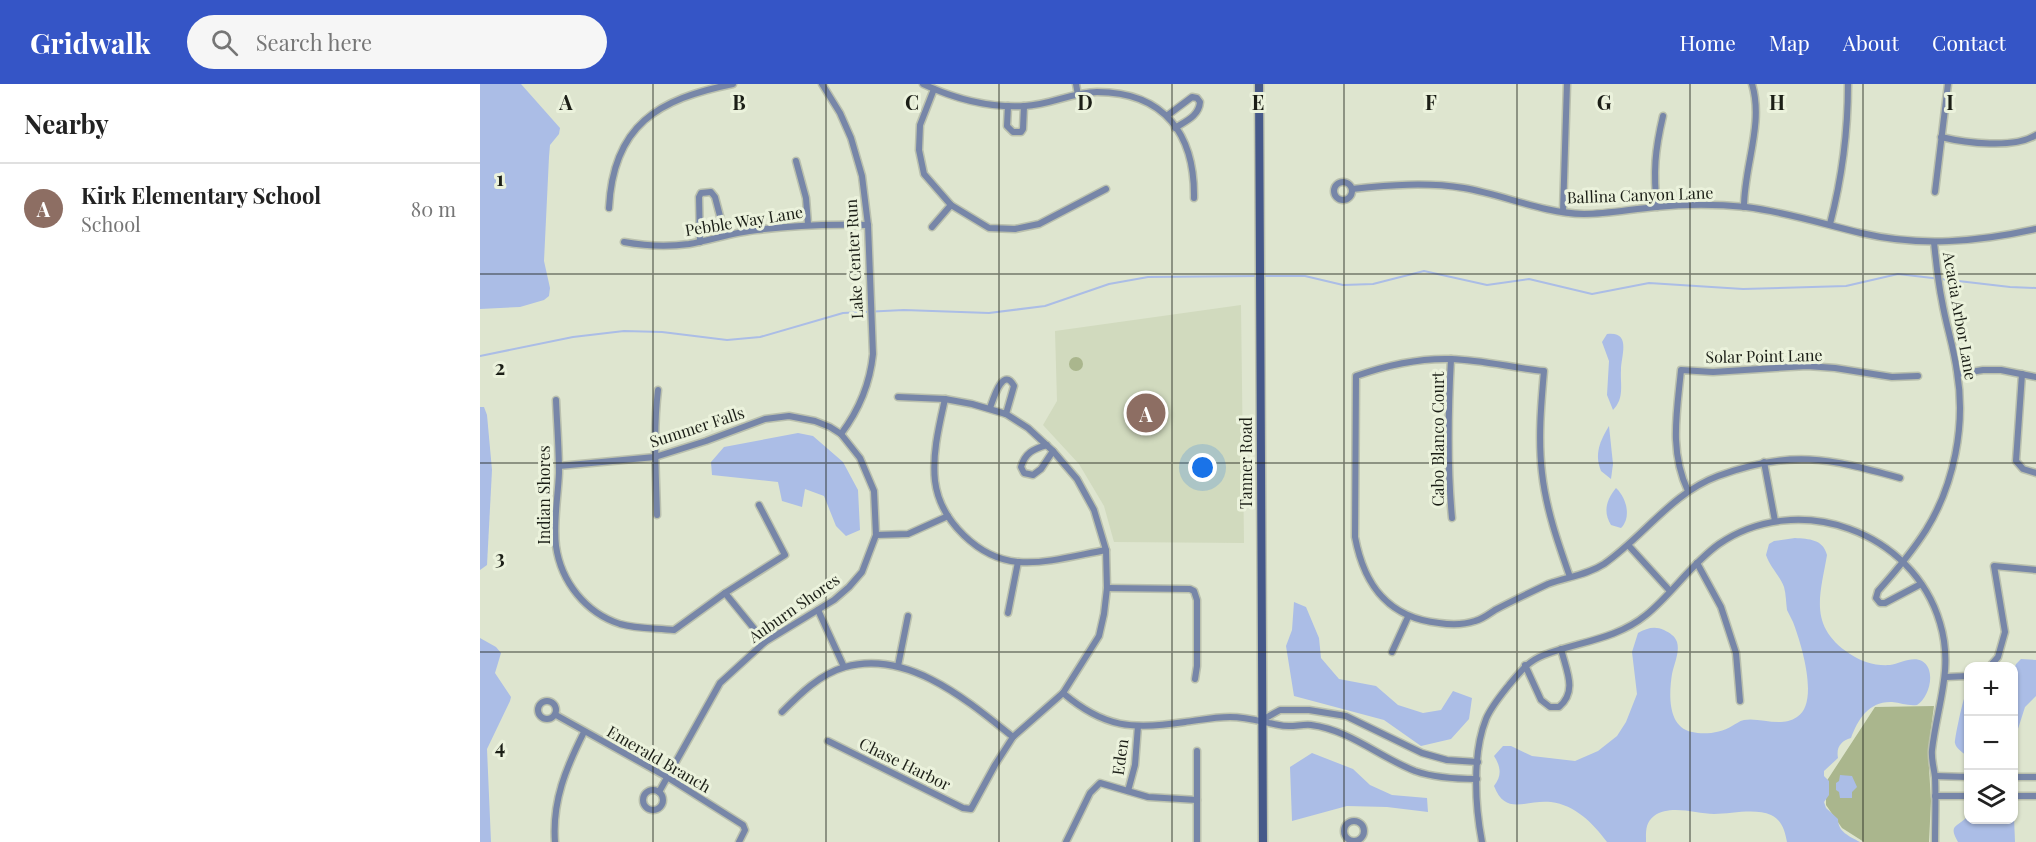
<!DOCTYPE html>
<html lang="en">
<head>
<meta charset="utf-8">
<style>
  body { margin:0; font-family:"Playfair Display",serif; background:#f6f6f6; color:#222 }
  .controls { position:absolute; right:18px; bottom:18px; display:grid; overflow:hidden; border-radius:12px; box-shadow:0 2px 4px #0004 }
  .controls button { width:54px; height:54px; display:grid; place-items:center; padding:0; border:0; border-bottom:2px solid #e0e0e0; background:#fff; color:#222; font:30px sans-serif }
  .you { position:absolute; left:723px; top:384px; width:21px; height:21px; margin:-15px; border:4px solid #fff; border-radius:50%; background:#1a73e8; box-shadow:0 0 0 9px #1a73e833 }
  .badge { display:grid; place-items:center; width:39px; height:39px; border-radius:50%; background:#3555c6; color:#fff; font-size:20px; font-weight:700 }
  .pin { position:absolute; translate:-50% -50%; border:3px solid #fff; box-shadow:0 2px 6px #0006 }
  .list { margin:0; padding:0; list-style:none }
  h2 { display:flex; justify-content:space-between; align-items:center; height:78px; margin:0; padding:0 24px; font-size:26px }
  h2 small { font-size:20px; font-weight:400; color:#767676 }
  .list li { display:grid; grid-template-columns:39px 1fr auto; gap:18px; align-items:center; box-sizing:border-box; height:90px; padding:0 24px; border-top:2px solid #e0e0e0 }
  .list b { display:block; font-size:22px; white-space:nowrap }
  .list p { margin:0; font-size:20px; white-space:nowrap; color:#767676 }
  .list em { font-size:20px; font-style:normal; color:#767676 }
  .icon { flex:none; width:33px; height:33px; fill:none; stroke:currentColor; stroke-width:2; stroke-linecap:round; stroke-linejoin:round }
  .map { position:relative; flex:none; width:1556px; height:758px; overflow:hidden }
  header { display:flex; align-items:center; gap:36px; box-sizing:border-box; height:84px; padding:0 30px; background:#3555c6; color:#fff }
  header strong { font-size:28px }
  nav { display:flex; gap:33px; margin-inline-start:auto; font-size:21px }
  .search { width:420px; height:54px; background:#f6f6f6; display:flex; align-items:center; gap:15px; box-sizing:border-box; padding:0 21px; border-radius:33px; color:#767676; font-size:22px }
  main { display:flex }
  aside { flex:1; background:#fff }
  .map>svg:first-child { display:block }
  .built { fill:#d1dabe }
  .green { fill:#aab68d }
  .water { fill:#abbde6 }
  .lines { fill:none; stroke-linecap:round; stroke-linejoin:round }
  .stream { stroke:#abbde6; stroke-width:2 }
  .minor-casing { stroke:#bbc1ae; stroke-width:9 }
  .secondary-casing { stroke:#bbc1ae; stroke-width:11 }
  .minor { stroke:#7786a8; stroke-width:6 }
  .secondary { stroke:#46598a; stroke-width:8 }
  .grid { fill:none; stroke:#1b1e16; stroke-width:1.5; stroke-opacity:0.55 }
  .labels { text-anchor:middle; stroke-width:6; stroke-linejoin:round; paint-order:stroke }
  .street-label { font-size:16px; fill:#1b1e16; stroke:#ebf2dc }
  .grid-label { font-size:20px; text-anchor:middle; font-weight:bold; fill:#1b1e16; stroke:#ebf2dc; stroke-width:6; stroke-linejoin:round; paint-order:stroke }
</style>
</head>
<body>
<header>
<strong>Gridwalk</strong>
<div class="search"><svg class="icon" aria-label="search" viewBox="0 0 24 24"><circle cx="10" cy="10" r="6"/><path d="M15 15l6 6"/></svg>Search here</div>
<nav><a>Home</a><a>Map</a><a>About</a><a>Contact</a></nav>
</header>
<main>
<aside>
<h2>Nearby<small></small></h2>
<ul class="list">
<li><span class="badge" style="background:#8d6e63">A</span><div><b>Kirk Elementary School</b><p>School</p></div><em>80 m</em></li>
</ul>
</aside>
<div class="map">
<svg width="1556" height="758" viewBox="0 0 1556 758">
  <rect width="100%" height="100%" fill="#dee5cf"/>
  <polygon class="built" points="761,221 764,459 634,458 624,422 599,380 563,341 577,317 575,247"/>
  <g class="green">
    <circle cx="596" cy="280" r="7"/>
    <polygon points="1454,622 1448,667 1451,717 1449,758 1384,758 1362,744 1346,721 1346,698 1395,623"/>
  </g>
  <g class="water">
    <polygon points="0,0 41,0 80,44 79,50 70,61 69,73 64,177 70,204 69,212 64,216 40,223 0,225"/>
    <path d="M1127 250C1152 247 1141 272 1141 286 1140 300 1145 314 1133 326L1127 311 1129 277 1122 258Z"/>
    <polygon points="0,323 4,323 7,331 12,386 7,481 0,486"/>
    <path d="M1129 342 1133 380 1131 395 1121 387C1114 370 1120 357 1129 342Z"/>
    <polygon points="318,349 333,352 363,378 378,406 380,446 366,452 356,442 344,412 325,405 322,423 302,417 298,398 232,391 231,378 244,363"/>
    <path d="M1136 404C1146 413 1152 433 1141 444L1131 441C1123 428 1126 416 1136 404Z"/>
    <path d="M1315 454C1329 455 1343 455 1347 471 1340 512 1328 542 1370 570 1382 578 1395 582 1410 581 1419 580 1432 572 1442 577 1457 586 1449 614 1437 621 1428 622 1421 619 1412 618 1389 617 1378 635 1371 654 1361 657 1356 663 1358 674L1344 687V692L1349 697V711L1344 718 1346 724 1358 735C1358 748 1369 752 1380 758H1307C1305 747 1302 736 1291 731 1275 724 1251 730 1234 730 1216 730 1191 720 1174 732 1165 739 1166 748 1166 758H1127C1113 739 1095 721 1071 718 1046 715 1026 733 1014 702 1022 692 1021 683 1014 672L1023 662H1031L1052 672 1095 677 1118 667 1137 652 1146 638 1157 610 1152 568 1158 549C1167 544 1175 542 1184 546 1190 549 1195 552 1197 558 1200 568 1194 580 1192 590 1189 609 1187 643 1212 648 1224 651 1241 649 1252 642 1256 640 1259 637 1264 636 1280 633 1301 644 1317 633 1340 619 1321 559 1313 538 1311 534 1309 530 1307 526 1306 519 1306 510 1304 503 1300 492 1290 483 1286 471L1289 460 1294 457Z"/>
    <polygon points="814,518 826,523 839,554 841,574 859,595 896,602 918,621 943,629 961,626 973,607 992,614 989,635 971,655 941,662 904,636 814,612 806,562 812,546"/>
    <polygon points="0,554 16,563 21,569 15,589 31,613 30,617 7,665 11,758 0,758"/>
    <polygon points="1541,575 1556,576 1556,612 1545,623 1537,648 1534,666 1534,586 1536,580"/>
    <path d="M1488 613V673C1484 669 1476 665 1475 659 1474 657 1482 620 1484 615Z"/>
    <polygon points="832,669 873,685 890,701 912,711 947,714 948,728 907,723 867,722 812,737 810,683"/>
    <polygon points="1360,691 1372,692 1377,703 1372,708 1372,714 1360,714 1359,708 1356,706 1356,699 1359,697"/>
    <path d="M1488 732V736H1534V733L1535 758H1478C1468 740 1477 744 1488 732Z"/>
  </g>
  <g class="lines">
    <g class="stream">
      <polyline points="783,192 825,192 863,201 893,200 944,187 1007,201 1049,195 1112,210 1169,199 1263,205 1366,202 1418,190 1530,203 1556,204"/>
      <polyline points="0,272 93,253 144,247 182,248 247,256 280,253 363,229 424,226 509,229 565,222 629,200 668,193 777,192"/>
    </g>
    <g class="minor-casing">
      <g id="minor">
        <path d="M342 0 360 29 371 54 382 92 388 141 393 270C390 300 379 326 361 350"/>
        <path d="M443 0C475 15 510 24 545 22 570 21 593 8 617 8 685 8 715 51 714 114"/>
        <polyline points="596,0 598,11"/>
        <polyline points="454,5 440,41 439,66 444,90 471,121 509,144 535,145 559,140 626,105"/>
        <polyline points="528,22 527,42 533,48 541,48 543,45 544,22"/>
        <path d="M688 31 712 13 717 14 720 18C719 32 706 37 695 44"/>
        <path d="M1461 53C1486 59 1534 65 1556 51"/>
        <polyline points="316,77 326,114 328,140"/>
        <circle cx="863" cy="107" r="9"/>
        <path d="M872 105C910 101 946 98 984 104 1025 111 1062 129 1104 130 1128 130 1152 125 1176 123 1205 120 1237 120 1266 123 1306 128 1343 140 1381 149 1440 163 1498 158 1556 145"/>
        <polyline points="1455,108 1468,0"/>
        <path d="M1177 123C1173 88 1175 66 1183 32"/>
        <path d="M1264 123C1264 82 1284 40 1272 0"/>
        <path d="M129 124C133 41 178 15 253 0"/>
        <polyline points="1083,128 1087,0"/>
        <path d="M1350 140C1362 94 1368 48 1368 0"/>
        <polyline points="452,143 471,121"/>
        <path d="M144 158C166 162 187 163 209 160 232 156 254 148 277 146 314 141 351 140 388 141"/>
        <polyline points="220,158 219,113 221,109 231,108 235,113 245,151"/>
        <path d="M971 275C968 329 967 381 972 434"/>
        <polyline points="1478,290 1503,286 1521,286 1556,293"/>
        <polyline points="1542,290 1536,377 1543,385 1556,389"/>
        <path d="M465 315C459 342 452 370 455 397 460 437 499 475 539 478 567 480 598 471 626 466"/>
        <path d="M76 316C77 340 79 365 79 389 78 413 73 439 76 462 81 498 106 529 140 540 157 545 177 544 194 546L245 509 305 471 279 421"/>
        <path d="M510 324C513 316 523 281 534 302L526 330"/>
        <path d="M567 361C553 365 545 369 541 383L544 389 553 391 561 385 573 367"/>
        <polyline points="1284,378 1295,437"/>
        <polyline points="79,382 175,373 226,357 285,335 309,332 335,337 350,343 361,350 380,374 394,407 396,451 382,488 369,503 354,516 285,558 240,599 179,708"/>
        <path d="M1208 407C1189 367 1197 328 1201 286L1233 288 1327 282 1355 284 1412 293 1438 292"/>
        <path d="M177 431C176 389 173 347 178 306"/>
        <polyline points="396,451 428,450 468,432"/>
        <polyline points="1149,462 1190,507"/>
        <polyline points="1217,479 1241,523 1256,569 1260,617"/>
        <path d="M1090 493C1078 459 1066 425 1062 389 1058 355 1061 321 1064 287 1033 284 1003 276 971 275 938 274 907 281 876 292L875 453C884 501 908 534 959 539 972 541 983 541 995 537 1003 535 1009 530 1015 526 1032 517 1051 508 1068 500 1087 493 1107 491 1124 480 1164 452 1192 409 1238 392 1311 365 1348 374 1420 394"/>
        <path d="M1441 500 1405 519H1400L1396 514 1398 507C1415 488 1432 468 1446 446 1474 401 1486 341 1477 288 1474 264 1466 241 1462 217 1458 198 1456 178 1454 158"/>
        <polyline points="627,504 710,505 714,507 717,516 717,582 715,595"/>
        <polyline points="245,509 285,558"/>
        <polyline points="338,526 364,583"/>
        <polyline points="528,529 538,478"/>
        <polyline points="912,568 928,533"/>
        <path d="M1045 581 1061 616 1070 623H1079C1098 607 1086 586 1081 565"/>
        <polyline points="418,582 428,532"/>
        <polyline points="1510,582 1518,573 1525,548 1514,482 1556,486"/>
        <polyline points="1466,593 1488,592"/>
        <path d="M583 609C624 644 653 646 705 638 720 636 735 633 750 633 769 633 782 638 799 641 810 644 821 640 831 641 870 646 899 673 935 687 955 694 976 695 997 695"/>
        <circle cx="67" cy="626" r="9"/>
        <path d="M302 628C320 610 340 590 365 583 428 565 488 617 533 653"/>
        <polyline points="76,631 187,693 263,741 265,746 259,758"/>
        <polyline points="782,636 800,626 829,626 866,632 942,669 967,676 998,678"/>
        <polyline points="348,657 483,724 491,725 515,681 533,653 583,609 619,552 624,530 627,504 626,466 614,426 597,395 573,367 548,344 526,330 492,320 465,315 418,313"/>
        <polyline points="717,667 717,758"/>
        <polyline points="1455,692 1488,693"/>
        <polyline points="1534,693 1556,693"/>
        <circle cx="173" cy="716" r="10"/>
        <polyline points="648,707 655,681 658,642"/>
        <polyline points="1455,712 1488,712"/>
        <polyline points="1534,712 1556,712"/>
        <circle cx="874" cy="747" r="10"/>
        <path d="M75 758C72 717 86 684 104 648"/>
        <polyline points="586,758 610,709 620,699 668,713 717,716"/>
        <path d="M1002 758C995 722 992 670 1006 635 1011 623 1021 611 1029 601 1040 588 1048 577 1064 571 1098 558 1137 555 1166 531 1192 510 1211 480 1239 460 1318 406 1433 447 1460 539 1474 585 1457 621 1452 666 1451 675 1454 684 1455 693 1456 715 1455 737 1455 758"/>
      </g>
    </g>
    <g class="secondary-casing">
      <polyline id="secondary" points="779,0 783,758"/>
    </g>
    <use href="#minor" class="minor"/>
    <use href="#secondary" class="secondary"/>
  </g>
  <path class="grid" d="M173 0V758M346 0V758M519 0V758M692 0V758M864 0V758M1037 0V758M1210 0V758M1383 0V758M0 190H1556M0 379H1556M0 568H1556"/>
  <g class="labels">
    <g class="street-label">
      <text transform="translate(1160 111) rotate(-2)" y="6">Ballina Canyon Lane</text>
      <text transform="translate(264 137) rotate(-9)" y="6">Pebble Way Lane</text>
      <text transform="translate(374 175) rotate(-93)" y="6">Lake Center Run</text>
      <text transform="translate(1480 232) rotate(80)" y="6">Acacia Arbor Lane</text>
      <text transform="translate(1284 272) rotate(-1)" y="6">Solar Point Lane</text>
      <text transform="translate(217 343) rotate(-18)" y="6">Summer Falls</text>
      <text transform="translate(958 355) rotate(-90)" y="6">Cabo Blanco Court</text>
      <text transform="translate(766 379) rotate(-90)" y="6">Tanner Road</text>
      <text transform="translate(64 411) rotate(-90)" y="6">Indian Shores</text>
      <text transform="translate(314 524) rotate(-35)" y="6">Auburn Shores</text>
      <text transform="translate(640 673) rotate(-82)" y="6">Eden</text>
      <text transform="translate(179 675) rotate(30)" y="6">Emerald Branch</text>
      <text transform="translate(425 680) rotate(26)" y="6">Chase Harbor</text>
    </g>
  </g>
  <g class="grid-label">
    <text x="86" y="26">A</text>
    <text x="259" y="26">B</text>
    <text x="432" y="26">C</text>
    <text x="605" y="26">D</text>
    <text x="778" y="26">E</text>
    <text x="951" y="26">F</text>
    <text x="1124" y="26">G</text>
    <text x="1297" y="26">H</text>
    <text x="1470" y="26">I</text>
    <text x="20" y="102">1</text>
    <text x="20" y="291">2</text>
    <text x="20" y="481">3</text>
    <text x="20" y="670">4</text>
  </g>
</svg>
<div class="controls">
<button>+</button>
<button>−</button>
<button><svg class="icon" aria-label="layers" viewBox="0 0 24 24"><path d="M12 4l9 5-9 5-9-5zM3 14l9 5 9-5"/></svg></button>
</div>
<div class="you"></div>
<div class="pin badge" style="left:666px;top:329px;background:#8d6e63">A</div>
</div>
</main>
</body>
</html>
